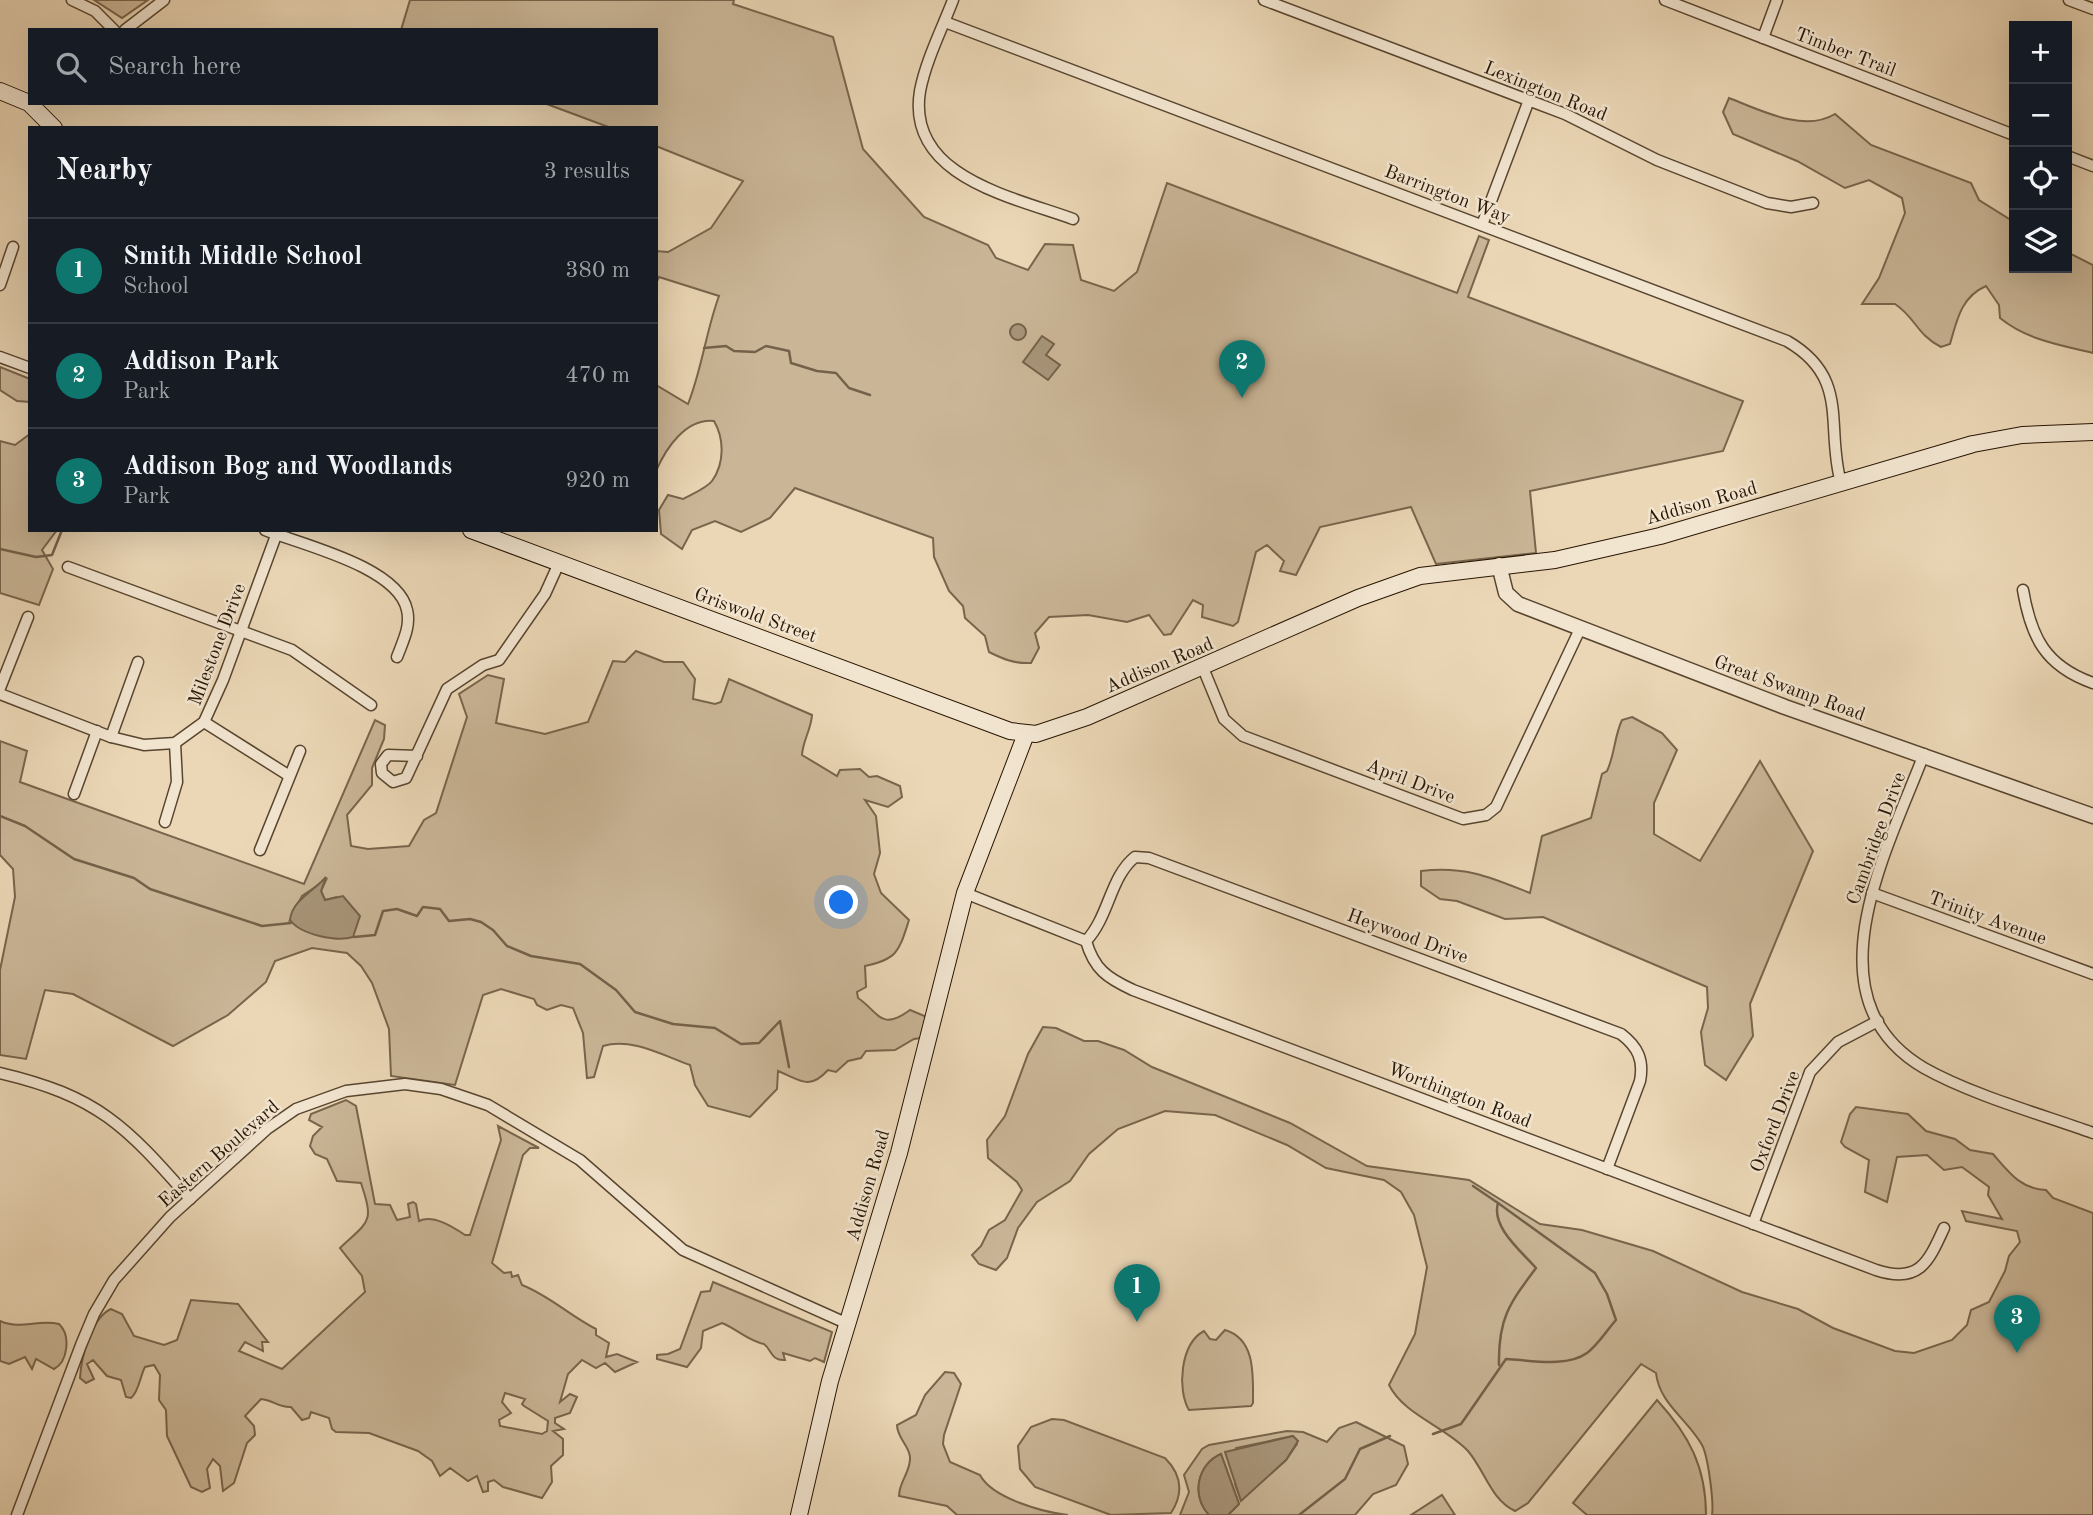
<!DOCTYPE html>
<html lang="en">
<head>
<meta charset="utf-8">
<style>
  body { margin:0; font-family:"Old Standard TT",serif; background:#20242c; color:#f1f3f6 }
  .controls { position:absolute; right:21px; top:21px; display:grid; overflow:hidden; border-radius:0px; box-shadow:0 7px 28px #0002 }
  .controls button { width:63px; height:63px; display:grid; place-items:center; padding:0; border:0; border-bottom:2px solid #363941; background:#171b24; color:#f1f3f6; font:35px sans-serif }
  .you { position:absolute; left:842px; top:903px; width:24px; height:24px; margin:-18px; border:5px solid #fff; border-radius:50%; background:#1a73e8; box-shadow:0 0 0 10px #1a73e833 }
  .badge { display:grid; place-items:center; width:46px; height:46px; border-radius:50%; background:#0f766e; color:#fff; font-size:23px; font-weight:700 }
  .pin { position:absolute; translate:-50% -58px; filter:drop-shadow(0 2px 4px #0008) }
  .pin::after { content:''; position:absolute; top:37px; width:24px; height:21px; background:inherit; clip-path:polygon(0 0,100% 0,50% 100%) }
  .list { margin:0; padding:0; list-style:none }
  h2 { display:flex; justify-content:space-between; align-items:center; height:91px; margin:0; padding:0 28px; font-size:30px }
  h2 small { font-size:23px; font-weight:400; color:#9ea1a6 }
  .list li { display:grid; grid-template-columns:46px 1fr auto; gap:21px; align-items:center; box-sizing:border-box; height:105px; padding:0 28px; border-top:2px solid #363941 }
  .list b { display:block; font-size:26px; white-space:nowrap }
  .list p { margin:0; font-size:23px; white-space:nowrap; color:#9ea1a6 }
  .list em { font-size:23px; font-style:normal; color:#9ea1a6 }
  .icon { flex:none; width:38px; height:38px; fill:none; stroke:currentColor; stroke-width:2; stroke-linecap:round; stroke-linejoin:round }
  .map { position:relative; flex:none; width:2093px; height:1515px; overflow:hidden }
  .search { position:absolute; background:#171b24; box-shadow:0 7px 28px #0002; left:28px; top:28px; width:630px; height:77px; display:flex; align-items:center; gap:18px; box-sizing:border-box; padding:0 24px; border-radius:0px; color:#9ea1a6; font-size:26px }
  .panel { position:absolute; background:#171b24; box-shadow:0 7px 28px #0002; left:28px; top:126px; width:630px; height:406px; border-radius:0px }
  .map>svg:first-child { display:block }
  .green { fill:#cab697; stroke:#78654c; stroke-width:2; fill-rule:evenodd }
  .water { fill:#a89579; stroke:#746149; stroke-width:2 }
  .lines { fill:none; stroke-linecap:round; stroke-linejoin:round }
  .stream { stroke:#746149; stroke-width:2.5 }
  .minor-casing { stroke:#58452f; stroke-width:13 }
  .tertiary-casing { stroke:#58452f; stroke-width:17 }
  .secondary-casing { stroke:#271402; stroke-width:18 }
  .minor { stroke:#f2e5d0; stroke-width:10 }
  .tertiary { stroke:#f2e5d0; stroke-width:14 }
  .secondary { stroke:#f2e5d0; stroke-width:16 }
  .labels { text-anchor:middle; stroke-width:5; stroke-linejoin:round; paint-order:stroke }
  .street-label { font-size:19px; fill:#271402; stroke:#f2e5d0 }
</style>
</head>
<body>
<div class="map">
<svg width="2093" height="1515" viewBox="0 0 2093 1515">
  <rect width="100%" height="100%" fill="#ebd7b6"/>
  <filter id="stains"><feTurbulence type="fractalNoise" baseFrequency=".00286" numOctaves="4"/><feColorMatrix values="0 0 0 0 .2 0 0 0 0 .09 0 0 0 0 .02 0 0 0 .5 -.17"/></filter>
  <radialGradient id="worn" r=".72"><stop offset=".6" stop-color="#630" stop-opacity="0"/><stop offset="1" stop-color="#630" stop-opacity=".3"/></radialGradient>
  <g class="green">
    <polygon points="94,0 148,0 122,18"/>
    <path d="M410 0H734L733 4 833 37 863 149 924 217 988 245 996 258 1028 270 1045 244 1073 245 1081 280 1114 291 1137 272 1167 183 1457 293 1479 236 1489 240 1468 297 1743 401 1723 451 1530 491 1536 553 1436 564 1411 507 1320 527 1296 575 1280 571 1284 561 1267 545 1256 552 1238 622 1233 626 1202 617 1203 605 1193 600 1171 634 1164 635 1149 615 1127 622 1088 615 1049 617 1035 633 1039 648 1031 663C1015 664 1003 659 989 652L985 636 965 618 963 606 949 591 934 557 933 538 795 488 770 518 741 532 715 521 692 530 682 549 661 534 659 510 668 495 683 499C692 494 707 488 712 481 725 463 724 438 714 421 686 418 666 448 656 471V385L688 404C702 369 706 331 719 296L659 277 656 283V251L668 252 711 228 743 181 656 146V128H611L544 103H656V30H401Z"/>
    <path d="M1729 98C1760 110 1804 133 1835 114L1871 145 1971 183 1979 200 2014 222V268H2067V252L2093 265V353C2060 345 2027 340 2000 318L1999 305 1986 286C1961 297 1957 320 1950 344L1941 347C1916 334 1916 318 1895 304H1862L1879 278 1905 213 1902 198 1869 180 1845 188 1797 161 1733 134 1723 112Z"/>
    <polygon points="0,367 30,379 30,402 17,401 0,390"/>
    <polygon points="30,434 30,530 57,530 42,550 53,569 39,605 0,593 0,441 15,445"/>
    <path d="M636 651 664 662H683L695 679 693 699 715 704 721 702 729 679 812 715C811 730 803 740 802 755L837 776 840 770 860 769 869 777 877 776 900 786 902 797 888 807 865 800 876 816 880 853 874 874 881 893 909 920C899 951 898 959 865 966L866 987 857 992 858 998C879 1012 880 1032 910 1010L927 1017 921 1038 914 1039 895 1050 866 1051 861 1058 848 1061 836 1072 828 1070C809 1091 800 1080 778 1071L777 1089 750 1117 708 1106 695 1085 690 1065C664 1056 631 1037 603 1046L594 1077 587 1078 583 1033 573 1008 561 1005 547 1010 537 1005 534 999 501 989 483 995 455 1085 391 1076 389 1029 372 983 361 966 347 953 312 948 275 961 266 982 228 1015 173 1046 73 994 45 990 26 1059 0 1055V970L15 897 13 869 0 855V741L27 751 20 782 304 884 375 720 385 725 384 739 372 768V785L347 815 351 846 368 849 409 846 424 820 436 813 467 717 459 694 488 675 504 679 496 723 545 734 588 722 613 661 625 662ZM326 880 321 891 325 900 337 897 290 920 302 896Z"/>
    <path d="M1632 717 1662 733 1677 750 1654 803V834L1700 861 1760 761 1813 851 1750 1004 1753 1036 1726 1080 1705 1065 1701 1032 1708 1008 1707 987 1543 917 1505 919 1457 901 1440 899 1421 886V871C1466 866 1490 877 1530 893L1542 836 1591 818 1602 774 1607 771C1615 754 1614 737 1622 720Z"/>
    <path d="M1043 1027 1056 1028 1084 1041H1098L1124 1050 1152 1067 1290 1123 1367 1166 1469 1180 1540 1224 1582 1230 1653 1251 1742 1292 1798 1309 1833 1328 1895 1351 1914 1353 1952 1340 1967 1325 1971 1310 1989 1302 2005 1271 2009 1256 2020 1242 2017 1231 1966 1221 1962 1211 2002 1219 1988 1195 1989 1187 1962 1167 1944 1170 1927 1155 1897 1157 1887 1202 1865 1192 1869 1160 1845 1147 1841 1142 1850 1114 1856 1107 1908 1114 1926 1131 1955 1139 1970 1150 1993 1154C2008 1171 2020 1189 2046 1190L2053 1198 2093 1213V1515H1712C1714 1502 1708 1456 1702 1445 1688 1420 1659 1403 1656 1373L1641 1364 1528 1503 1515 1511C1491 1500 1485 1471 1468 1451 1446 1427 1404 1415 1389 1385L1415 1334 1427 1267 1414 1215 1401 1192 1384 1180 1326 1168 1287 1145 1215 1115 1165 1111 1118 1129 1089 1154 1070 1181 1037 1202 1018 1228 1007 1258 996 1270 979 1264 972 1255 981 1246 989 1230 1005 1220 1022 1190 1017 1182 988 1158 987 1140 1005 1116 1028 1054Z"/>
    <path d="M346 1100 356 1106 375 1204 390 1205 397 1220 410 1217 408 1204 413 1202 416 1204 419 1221C433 1214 453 1227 465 1235H470L501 1140 498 1126 539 1148H530L523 1155 492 1263 504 1273 511 1272 512 1277 518 1275 522 1285C550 1296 570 1316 596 1329V1335L609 1343 606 1357 617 1354 637 1362 615 1372 605 1363 596 1368 582 1360 568 1374 560 1402 570 1394 577 1397 570 1413 555 1418V1423L564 1429 553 1431 563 1439V1455L551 1466 552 1482 542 1498 503 1487 494 1480 488 1482V1491L483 1492 477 1476 468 1481 450 1468 440 1476 432 1461 418 1451 369 1433 336 1432 332 1429 329 1418 311 1412 309 1418 302 1420 291 1407C279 1408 273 1400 261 1399L245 1416 254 1426 255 1435 247 1443 234 1483 223 1491 220 1466 213 1459 207 1469 210 1488 202 1492 191 1487 167 1436 166 1410 159 1400 160 1375 154 1365 145 1367C140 1376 139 1392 131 1398L126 1397 121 1380 107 1376 93 1360 87 1364 94 1379 86 1383 80 1378C81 1358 91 1318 111 1309L122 1314 134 1336 164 1345 177 1340 191 1300 238 1304 268 1342H262L263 1351 245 1342 239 1351 282 1369 365 1292 362 1276 340 1248C370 1220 374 1223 361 1183L337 1181 327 1159 315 1154 310 1146 313 1136 322 1127 309 1120 311 1114ZM505 1393 525 1399 522 1404 524 1406 548 1421 547 1431 542 1434 500 1426 499 1420 511 1413 502 1402Z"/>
    <path d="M713 1282 832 1332 824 1362 815 1358 810 1361 783 1353 785 1360C771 1361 772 1350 764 1344 748 1341 737 1329 722 1323L703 1331 701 1348 687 1367 657 1359V1355L668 1354 680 1349 701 1292 710 1291Z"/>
    <path d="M0 1321C19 1330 39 1319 59 1324 71 1335 68 1362 54 1369L36 1359 32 1369 25 1357 9 1364 0 1361Z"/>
    <path d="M1225 1330C1256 1339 1253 1376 1253 1403L1251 1406 1189 1410C1177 1390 1180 1344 1204 1331L1210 1339 1216 1340Z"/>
    <path d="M945 1372 954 1373 961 1384 944 1435 943 1444 950 1462 980 1475C992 1498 1042 1512 1068 1515H957L947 1506 899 1496C899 1481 911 1472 910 1457 909 1445 897 1438 897 1425L916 1415 925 1395Z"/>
    <path d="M1657 1400C1689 1435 1706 1467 1706 1515H1587L1573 1503Z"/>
    <path d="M1052 1419 1064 1420 1165 1458C1182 1475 1184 1493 1171 1513L1111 1515 1035 1487 1020 1469 1018 1446 1031 1427Z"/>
    <path d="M1356 1422 1404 1446 1408 1464 1396 1485 1373 1494 1355 1515H1228L1239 1504 1221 1454C1197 1466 1191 1495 1209 1515H1180L1189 1492 1184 1475 1202 1449 1209 1445 1287 1431 1303 1432 1327 1442 1339 1428ZM1293 1436 1297 1444 1286 1460 1241 1500 1235 1484 1236 1448Z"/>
    <polygon points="1442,1495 1455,1515 1411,1515"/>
  </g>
  <g class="water">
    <circle cx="1018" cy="332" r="8"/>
    <polygon points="1042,336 1054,344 1046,355 1060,365 1048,380 1023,362"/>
    <path d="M326 877 321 891 325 900 343 896 360 916 353 937C337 942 301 935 290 920 292 900 314 891 326 877Z"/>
    <polygon points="1293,1436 1298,1441 1286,1460 1241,1501 1225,1452"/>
    <path d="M1221 1454 1239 1504 1228 1515H1209C1191 1496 1197 1464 1221 1454Z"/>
  </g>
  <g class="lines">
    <g class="stream">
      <polyline points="704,348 726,346 734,351 755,352 766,346 789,351 791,363 817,371 836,373 849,388 870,395"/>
      <polyline points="0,549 36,557 52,555 62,530"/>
      <polyline points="0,816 25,826 74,859 134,878 150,889 262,926 291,923"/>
      <polyline points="354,937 375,935 383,911 397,909 417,916 423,907 440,909 449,921 470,919 481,922 493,930 507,946 531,956 580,964 616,990 635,1012 673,1024 715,1028 741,1044 759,1043 780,1021 789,1067"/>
      <path d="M1473 1186 1498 1203C1491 1227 1521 1251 1536 1268 1509 1304 1498 1319 1499 1365"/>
      <path d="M1433 1434 1461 1424 1506 1359C1530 1360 1566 1368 1587 1353 1598 1345 1607 1330 1616 1320L1607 1294 1595 1273 1498 1203"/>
      <polyline points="1299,1515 1345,1479 1360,1449 1390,1436"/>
    </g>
    <g class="minor-casing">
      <g id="minor">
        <polyline points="72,0 95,11 114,30"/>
        <path d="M953 0C942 29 926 60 920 91 906 177 1013 197 1073 219"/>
        <polyline points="1264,0 1565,114 1657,160 1767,203 1791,207 1813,203"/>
        <polyline points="1665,0 2014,135"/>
        <polyline points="2069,0 2093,9"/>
        <path d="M945 22 1787 341C1851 378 1825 426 1841 483"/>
        <polyline points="125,30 164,0"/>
        <polyline points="1763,38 1777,0"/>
        <polyline points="2067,156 2093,166"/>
        <polyline points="1482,225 1529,100"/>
        <polyline points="0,285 13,247"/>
        <polyline points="0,357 30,368"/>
        <path d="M265 530C303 545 398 567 407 610 411 626 403 641 397 657"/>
        <polyline points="68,567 292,650 371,705"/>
        <path d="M2023 590C2031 637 2045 666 2093 683"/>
        <polyline points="1203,668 1224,719 1243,736 1463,819 1486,815 1496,807 1580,629"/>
        <polyline points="0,688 28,617"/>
        <polyline points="0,694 111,737 144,745 175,743 204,722 223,680 278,530"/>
        <polyline points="204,722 288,775"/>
        <polyline points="111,737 138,662"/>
        <path d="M1924 754C1889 847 1805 998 1924 1068 1972 1095 2040 1114 2093 1133"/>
        <polyline points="417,756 388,755 381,764 382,773 393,782 406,778 447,689 483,665 499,660 545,594 559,563"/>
        <polyline points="74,794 97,731"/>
        <polyline points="165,822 177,782 175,743"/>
        <polyline points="260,850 300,751"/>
        <path d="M965 893 1086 941C1094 969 1107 978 1133 990L1876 1270C1919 1284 1928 1263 1944 1228"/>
        <polyline points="1872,893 2093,974"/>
        <path d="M1086 941C1109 917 1110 877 1135 857L1149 858 1621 1034C1638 1047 1644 1060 1640 1081L1607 1169"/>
        <path d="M0 1073C98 1096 126 1126 190 1199"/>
        <polyline points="1753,1224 1810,1072 1838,1042 1878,1021"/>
        <polyline points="17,1515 81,1345 94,1314 114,1280 170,1217 267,1129 296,1109 346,1091 405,1084 441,1089 488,1105 580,1160 683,1250 848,1324"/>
      </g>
    </g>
    <g class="tertiary-casing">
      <polyline id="tertiary" points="1499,565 1506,593 1518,604 1785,707 2093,816"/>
    </g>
    <g class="secondary-casing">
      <g id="secondary">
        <polyline points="0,91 29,103 54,128"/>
        <polyline points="471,530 1010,731 1036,734 1087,717 1358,598 1420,576 1555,560 1660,536 1973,444 2022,435 2093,432"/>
        <polyline points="799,1515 830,1381 899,1153 965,893 1026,734"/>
      </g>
    </g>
    <use href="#minor" class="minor"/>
    <use href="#tertiary" class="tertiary"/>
    <use href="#secondary" class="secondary"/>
  </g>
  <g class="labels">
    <g class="street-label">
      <text transform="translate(1846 51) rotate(21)" y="7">Timber Trail</text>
      <text transform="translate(1546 90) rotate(22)" y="7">Lexington Road</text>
      <text transform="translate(1448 193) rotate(21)" y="7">Barrington Way</text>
      <text transform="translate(1701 502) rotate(-16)" y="7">Addison Road</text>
      <text transform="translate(756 614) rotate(20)" y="7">Griswold Street</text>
      <text transform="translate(216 644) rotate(-69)" y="7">Milestone Drive</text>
      <text transform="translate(1159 664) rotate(-23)" y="7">Addison Road</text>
      <text transform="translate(1790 687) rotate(20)" y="7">Great Swamp Road</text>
      <text transform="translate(1411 780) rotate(21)" y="7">April Drive</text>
      <text transform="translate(1875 838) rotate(-70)" y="7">Cambridge Drive</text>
      <text transform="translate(1988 917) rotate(20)" y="7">Trinity Avenue</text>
      <text transform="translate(1408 935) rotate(20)" y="7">Heywood Drive</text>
      <text transform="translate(1460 1094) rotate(21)" y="7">Worthington Road</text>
      <text transform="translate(1774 1121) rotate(-69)" y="7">Oxford Drive</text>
      <text transform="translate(218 1153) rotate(-41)" y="7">Eastern Boulevard</text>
      <text transform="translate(867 1185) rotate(-74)" y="7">Addison Road</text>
    </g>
  </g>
  <rect width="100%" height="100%" filter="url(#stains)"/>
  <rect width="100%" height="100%" fill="url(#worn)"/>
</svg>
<div class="controls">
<button>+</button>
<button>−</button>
<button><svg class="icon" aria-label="locate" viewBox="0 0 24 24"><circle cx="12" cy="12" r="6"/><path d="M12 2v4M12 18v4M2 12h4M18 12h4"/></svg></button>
<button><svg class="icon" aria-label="layers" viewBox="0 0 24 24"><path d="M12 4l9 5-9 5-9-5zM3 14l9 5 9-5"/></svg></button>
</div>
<div class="you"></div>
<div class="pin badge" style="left:1137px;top:1322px">1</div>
<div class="pin badge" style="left:1242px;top:398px">2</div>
<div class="pin badge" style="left:2017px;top:1353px">3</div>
<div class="search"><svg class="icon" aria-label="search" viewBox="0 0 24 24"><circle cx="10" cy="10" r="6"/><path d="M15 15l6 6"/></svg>Search here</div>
<section class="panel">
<h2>Nearby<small>3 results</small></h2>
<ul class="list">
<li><span class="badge">1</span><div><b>Smith Middle School</b><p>School</p></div><em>380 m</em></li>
<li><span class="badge">2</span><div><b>Addison Park</b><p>Park</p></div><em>470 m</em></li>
<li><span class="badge">3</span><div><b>Addison Bog and Woodlands</b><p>Park</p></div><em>920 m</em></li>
</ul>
</section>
</div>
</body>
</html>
